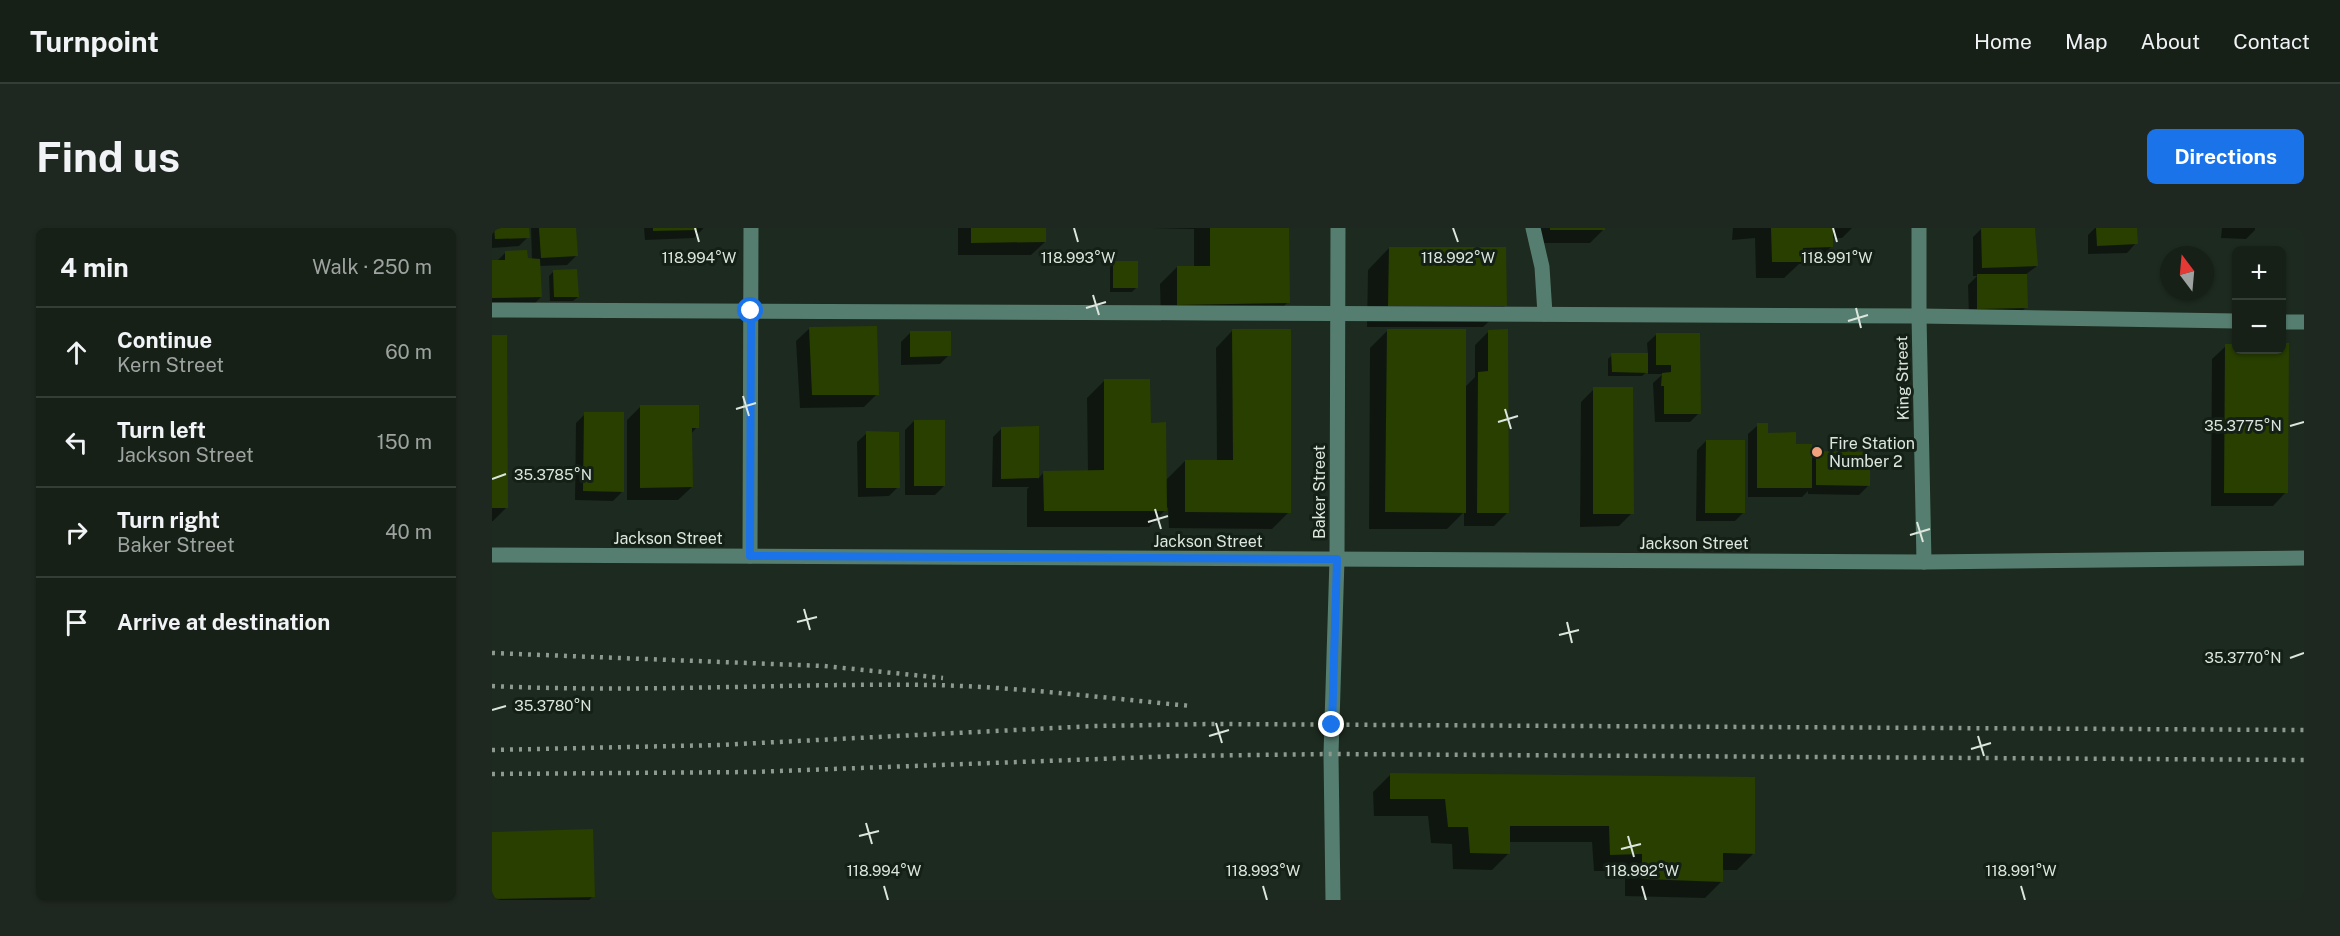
<!DOCTYPE html>
<html lang="en">
<head>
<meta charset="utf-8">
<style>
  body { margin:0; font-family:"Public Sans",sans-serif; background:#1f2820; color:#f1f3f6 }
  .controls { position:absolute; right:18px; top:18px; display:grid; overflow:hidden; border-radius:9px; box-shadow:0 2px 4px #0004 }
  .controls button { width:54px; height:54px; display:grid; place-items:center; padding:0; border:0; border-bottom:2px solid #353e36; background:#162017; color:#f1f3f6; font:30px sans-serif }
  .compass { position:absolute; left:1668px; top:18px; width:54px; height:54px; border-radius:50%; background:#162017; box-shadow:0 2px 4px #0004; rotate:344deg }
  .stop { position:absolute; width:18px; height:18px; margin:-14px; border:4px solid #1a73e8; border-radius:50%; background:#fff }
  .stop.end { background:#1a73e8; border-color:#fff; box-shadow:0 2px 6px #0008 }
  .list { margin:0; padding:0; list-style:none }
  h2 { display:flex; justify-content:space-between; align-items:center; height:78px; margin:0; padding:0 24px; font-size:26px }
  h2 small { font-size:20px; font-weight:400; color:#9ea3a1 }
  .list li { display:grid; grid-template-columns:39px 1fr auto; gap:18px; align-items:center; box-sizing:border-box; height:90px; padding:0 24px; border-top:2px solid #353e36 }
  .list b { display:block; font-size:22px; white-space:nowrap }
  .list p { margin:0; font-size:20px; white-space:nowrap; color:#9ea3a1 }
  .list em { font-size:20px; font-style:normal; color:#9ea3a1 }
  .icon { flex:none; width:33px; height:33px; fill:none; stroke:currentColor; stroke-width:2; stroke-linecap:round; stroke-linejoin:round }
  .map { position:relative; flex:none; width:1812px; height:672px; overflow:hidden; border-radius:9px }
  header { display:flex; align-items:center; gap:36px; box-sizing:border-box; height:84px; padding:0 30px; background:#162017; border-bottom:2px solid #353e36 }
  header strong { font-size:28px }
  nav { display:flex; gap:33px; margin-inline-start:auto; font-size:21px }
  .intro { display:flex; align-items:center; justify-content:space-between; box-sizing:border-box; height:144px; padding:0 36px }
  h1 { margin:0; font-size:42px }
  .button { padding:15px 27px; border-radius:9px; background:#1a73e8; color:#fff; font-size:21px; font-weight:700 }
  main { display:flex; gap:36px; padding:0 36px }
  aside { flex:1; background:#162017; border-radius:9px; box-shadow:0 2px 4px #0004 }
  .map>svg:first-child { display:block }
  .shadow { fill:#0007 }
  .building { fill:#283f00 }
  .lines { fill:none; stroke-linecap:round; stroke-linejoin:round }
  .minor { stroke:#567e70; stroke-width:15 }
  .rail { stroke:#8e9990; stroke-width:4.5; stroke-dasharray:3 6; stroke-linecap:butt }
  .route { stroke:#1a73e8; stroke-width:8 }
  .ticks { fill:none; stroke:#dde6de; stroke-width:2 }
  .poi-dot { fill:#f1a17c; stroke:#142016; stroke-width:2 }
  .labels { text-anchor:middle; stroke-width:6; stroke-linejoin:round; paint-order:stroke }
  .street-label { font-size:16px; fill:#dde6de; stroke:#142016 }
  .poi-label { font-size:16px; fill:#dde6de; stroke:#142016; text-anchor:start }
  .ticks-label { font-size:15px; text-anchor:middle; fill:#dde6de; stroke:#142016; stroke-width:6; stroke-linejoin:round; paint-order:stroke }
</style>
</head>
<body>
<header>
<strong>Turnpoint</strong>
<nav><a>Home</a><a>Map</a><a>About</a><a>Contact</a></nav>
</header>
<div class="intro"><h1>Find us</h1><a class="button">Directions</a></div>
<main>
<aside>
<h2>4 min<small>Walk · 250 m</small></h2>
<ul class="list">
<li><svg class="icon" aria-label="ahead" viewBox="0 0 24 24"><path d="M12 20V5M6 11l6-6 6 6"/></svg><div><b>Continue</b><p>Kern Street</p></div><em>60 m</em></li>
<li><svg class="icon" aria-label="left" viewBox="0 0 24 24"><path d="M17 20v-9H6M10 6l-5 5 5 5"/></svg><div><b>Turn left</b><p>Jackson Street</p></div><em>150 m</em></li>
<li><svg class="icon" aria-label="right" viewBox="0 0 24 24"><path d="M7 20v-9h11M14 6l5 5-5 5"/></svg><div><b>Turn right</b><p>Baker Street</p></div><em>40 m</em></li>
<li><svg class="icon" aria-label="arrive" viewBox="0 0 24 24"><path d="M6 21V4h12l-3 4 3 4H6"/></svg><div><b>Arrive at destination</b></div></li>
</ul>
</aside>
<div class="map">
<svg width="1812" height="672" viewBox="0 0 1812 672">
  <rect width="100%" height="100%" fill="#1d2a1f"/>
  <g class="shadow">
    <polygon points="0,0 35,0 36,9 27,18 0,20"/>
    <polygon points="39,0 83,0 84,28 75,37 47,38 49,69 40,78 0,79 0,33 5,33 13,25 40,32"/>
    <polygon points="152,0 211,0 211,1 202,10 153,12"/>
    <polygon points="466,0 553,0 553,14 539,27 466,27"/>
    <polygon points="659,0 796,0 796,74 779,91 669,93 668,56 685,39 702,39 702,1"/>
    <polygon points="1046,0 1111,0 1111,2 1098,15 1046,15"/>
    <polygon points="1241,0 1360,0 1350,10 1340,10 1340,18 1323,35 1307,36 1292,50 1264,50 1263,10 1240,12"/>
    <polygon points="1490,0 1542,0 1545,38 1533,47 1534,79 1525,88 1477,90 1476,57 1485,48 1481,48 1481,9"/>
    <polygon points="1603,0 1644,0 1644,15 1635,25 1596,26 1596,7"/>
    <polygon points="1730,0 1763,0 1763,2 1754,11 1729,10"/>
    <polygon points="897,20 1013,78 991,99 875,99 876,42"/>
    <polygon points="622,35 644,60 640,64 618,64 618,39"/>
    <polygon points="61,44 86,69 81,73 58,73 57,48"/>
    <polygon points="318,100 385,166 372,179 308,180 304,113"/>
    <polygon points="740,103 797,284 780,301 677,300 676,279 657,299 535,299 535,261 537,259 500,259 501,209 510,200 545,200 546,251 552,244 596,244 595,170 612,153 658,197 673,253 693,233 725,233 724,120"/>
    <polygon points="895,103 973,159 983,149 983,117 997,103 1015,285 1002,298 972,298 972,284 955,301 877,301 878,120"/>
    <polygon points="419,104 457,127 448,136 409,137 409,114"/>
    <polygon points="1165,106 1207,185 1198,194 1163,194 1161,155 1171,146 1156,146 1156,143 1150,148 1116,148 1116,131 1120,127 1156,127 1155,115"/>
    <polygon points="0,109 14,280 1,293 0,293"/>
    <polygon points="1744,117 1744,122 1790,122 1790,117 1795,117 1794,264 1781,278 1719,278 1720,131 1734,118"/>
    <polygon points="1102,161 1140,285 1127,298 1088,299 1089,174"/>
    <polygon points="149,178 205,199 199,206 200,259 186,272 135,272 135,192"/>
    <polygon points="93,186 130,264 121,273 83,272 84,195"/>
    <polygon points="422,193 452,258 443,267 413,267 413,202"/>
    <polygon points="1266,197 1275,207 1303,218 1319,231 1325,225 1377,257 1367,267 1316,266 1316,263 1310,269 1256,269 1256,206"/>
    <polygon points="375,205 406,259 397,268 366,269 365,214"/>
    <polygon points="1214,213 1252,284 1243,293 1204,293 1205,222"/>
    <polygon points="898,547 1262,625 1245,642 1229,642 1230,653 1213,670 1133,668 1133,643 1102,643 1100,614 1017,614 1017,625 1000,642 961,641 960,616 939,615 936,588 882,588 881,564"/>
    <polygon points="0,605 101,668 97,672 0,672"/>
  </g>
  <g class="building">
    <polygon points="2,0 37,0 38,10 3,11"/>
    <polygon points="47,0 84,0 86,28 49,30"/>
    <polygon points="161,0 205,0 205,2 161,3"/>
    <polygon points="479,0 554,0 554,14 479,15"/>
    <polygon points="718,0 797,0 798,75 685,77 685,38 718,38"/>
    <rect x="1058" y="0" width="55" height="2"/>
    <polygon points="1279,0 1341,0 1341,19 1311,20 1310,34 1280,34"/>
    <polygon points="1489,0 1543,0 1546,38 1490,40"/>
    <polygon points="1604,0 1645,0 1646,16 1605,18"/>
    <polygon points="897,19 1014,19 1015,78 896,78"/>
    <polygon points="35,22 36,30 48,31 50,69 0,70 0,32 13,32 13,23"/>
    <rect x="621" y="33" width="25" height="27"/>
    <polygon points="85,41 87,69 62,69 61,42"/>
    <polygon points="1485,46 1535,46 1536,80 1485,81"/>
    <polygon points="385,98 387,167 320,167 317,99"/>
    <polygon points="740,101 799,101 799,285 693,284 693,232 741,232"/>
    <polygon points="895,101 974,101 974,285 893,284"/>
    <polygon points="1016,101 1017,285 985,285 986,144 996,143 996,102"/>
    <polygon points="418,103 459,103 459,128 418,129"/>
    <polygon points="1164,105 1208,105 1209,186 1172,186 1172,158 1169,158 1170,145 1179,144 1179,137 1164,137"/>
    <polygon points="0,107 15,107 16,280 0,280"/>
    <polygon points="1790,115 1797,115 1796,265 1732,265 1733,116 1744,116 1744,122 1790,122"/>
    <polygon points="1119,125 1156,125 1156,145 1120,144"/>
    <polygon points="612,151 658,151 659,195 674,194 675,283 552,283 551,243 612,242"/>
    <polygon points="1101,159 1141,159 1142,286 1101,286"/>
    <polygon points="148,177 207,177 207,200 200,200 201,259 148,260"/>
    <polygon points="92,184 132,184 132,264 91,263"/>
    <rect x="422" y="192" width="31" height="66"/>
    <polygon points="1265,195 1276,195 1276,205 1304,204 1304,216 1320,216 1320,260 1265,260"/>
    <polygon points="547,198 547,250 509,251 509,199"/>
    <polygon points="374,203 407,204 408,260 374,260"/>
    <polygon points="1214,212 1253,212 1253,285 1213,285"/>
    <polygon points="1324,223 1378,224 1378,258 1324,257"/>
    <polygon points="898,545 1263,549 1263,626 1231,625 1231,654 1150,651 1150,626 1118,627 1117,598 1018,598 1018,626 978,625 976,599 956,599 953,571 898,571"/>
    <polygon points="101,601 103,669 0,671 0,604"/>
  </g>
  <g class="lines">
    <g class="minor">
      <polyline points="1041,0 1050,39 1053,86"/>
      <polyline points="1427,0 1427,88 1432,334"/>
      <polyline points="0,82 1427,88 1744,93"/>
      <polyline points="1790,94 1812,94"/>
      <polyline points="0,327 1432,334 1812,330"/>
      <polyline points="258,328 259,0"/>
      <polyline points="841,672 839,526 845,331 846,0"/>
    </g>
    <g class="rail">
      <polyline points="0,425 332,438 451,450"/>
      <path d="M0 458C147 465 294 455 441 457 527 459 613 470 699 478"/>
      <polyline points="0,522 227,517 602,498 720,496 1812,502"/>
      <polyline points="0,546 261,544 686,528 839,526 1812,532"/>
    </g>
  </g>
  <g class="lines">
    <polyline class="route" points="259,83 258,328 845,331 840,497"/>
  </g>
  <path class="ticks" d="M203 0 207 14M582 0 586 14M961 0 966 14M1341 0 1345 14M601 67 607 87M594 80 614 74M1364 80 1369 100M1356 93 1376 87M251 168 257 188M244 181 264 175M1013 181 1019 201M1006 194 1026 188M1798 198 1812 194M0 251 14 246M663 281 669 301M656 294 676 288M1425 294 1431 314M1418 307 1438 301M312 381 318 402M305 394 325 389M1075 394 1080 415M1067 407 1087 402M1798 430 1812 425M0 482 14 478M724 495 730 515M717 508 737 502M1486 508 1492 528M1479 521 1499 515M374 595 380 616M367 608 387 603M1136 608 1142 629M1129 621 1149 616M392 658 396 672M771 658 775 672M1150 658 1154 672M1529 658 1533 672"/>
  <circle class="poi-dot" cx="1325" cy="224" r="6"/>
  <g class="labels">
    <g class="street-label">
      <text transform="translate(1410 150) rotate(-91)" y="6">King Street</text>
      <text transform="translate(827 264) rotate(-90)" y="6">Baker Street</text>
      <text x="176" y="316">Jackson Street</text>
      <text x="716" y="319">Jackson Street</text>
      <text x="1202" y="321">Jackson Street</text>
    </g>
    <g class="poi-label">
      <text x="1337" y="221">Fire Station<tspan x="1337" dy="18">Number 2</tspan></text>
    </g>
  </g>
  <g class="ticks-label">
    <text x="207" y="35">118.994°W</text>
    <text x="586" y="35">118.993°W</text>
    <text x="966" y="35">118.992°W</text>
    <text x="1345" y="35">118.991°W</text>
    <text x="1751" y="203">35.3775°N</text>
    <text x="61" y="252">35.3785°N</text>
    <text x="1751" y="435">35.3770°N</text>
    <text x="61" y="483">35.3780°N</text>
    <text x="392" y="648">118.994°W</text>
    <text x="771" y="648">118.993°W</text>
    <text x="1150" y="648">118.992°W</text>
    <text x="1529" y="648">118.991°W</text>
  </g>
</svg>
<div class="controls">
<button>+</button>
<button>−</button>
</div>
<svg class="compass" viewBox="-18 -18 36 36"><path d="M0-13l5 13h-10z" fill="#e53935"/><path d="M0 13l5-13h-10z" fill="#9ea3a1"/></svg>
<div class="stop" style="left:259px;top:83px"></div>
<div class="stop end" style="left:840px;top:497px"></div>
</div>
</main>
</body>
</html>
